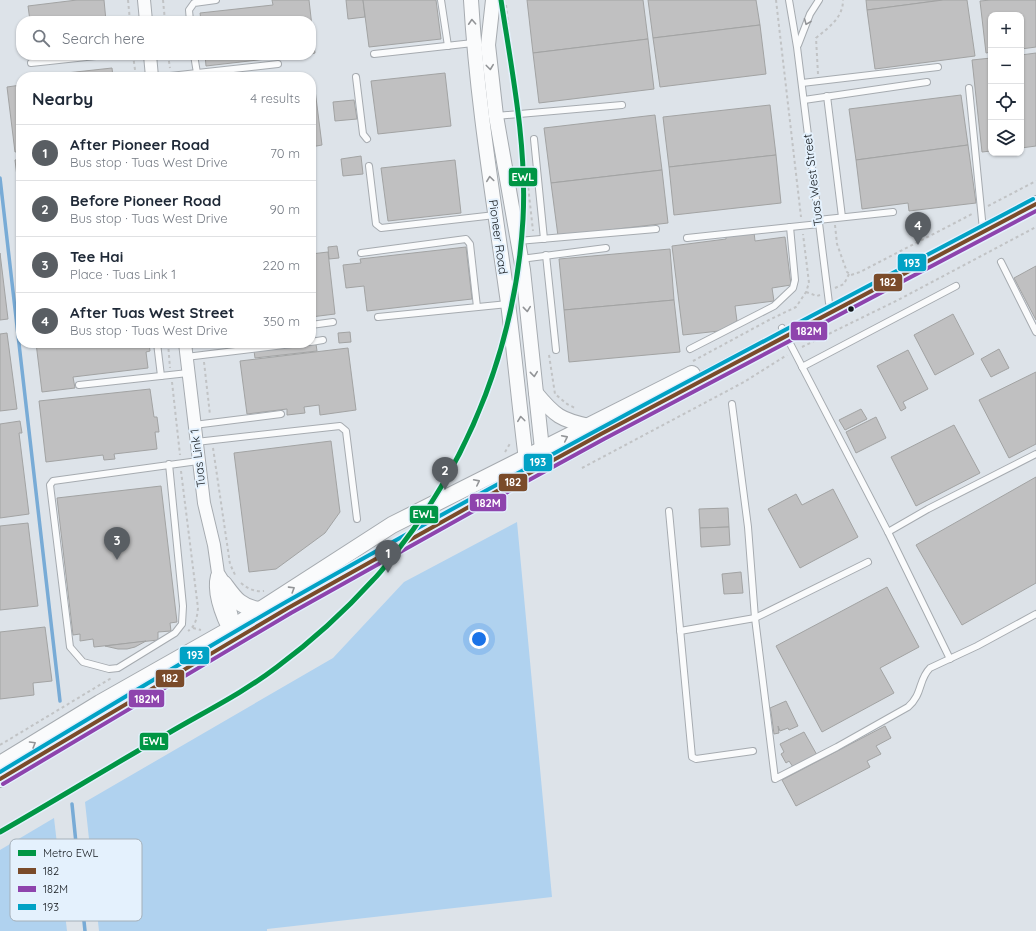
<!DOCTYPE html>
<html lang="en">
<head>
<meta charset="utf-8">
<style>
  body { margin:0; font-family:Quicksand,sans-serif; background:#f6f6f7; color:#1f2937 }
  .controls { position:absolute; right:12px; top:12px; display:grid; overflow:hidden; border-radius:8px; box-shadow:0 1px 3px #0004 }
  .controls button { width:36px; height:36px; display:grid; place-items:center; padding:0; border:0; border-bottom:1px solid #e0e1e3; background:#fff; color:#1f2937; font:20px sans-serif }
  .you { position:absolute; left:479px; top:639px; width:14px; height:14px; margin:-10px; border:3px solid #fff; border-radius:50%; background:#1a73e8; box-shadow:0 0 0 6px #1a73e833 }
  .badge { display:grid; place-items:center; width:26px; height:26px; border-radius:50%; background:#595e63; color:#fff; font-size:13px; font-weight:700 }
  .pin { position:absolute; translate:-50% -33px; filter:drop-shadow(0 1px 2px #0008) }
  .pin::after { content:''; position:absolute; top:21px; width:14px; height:12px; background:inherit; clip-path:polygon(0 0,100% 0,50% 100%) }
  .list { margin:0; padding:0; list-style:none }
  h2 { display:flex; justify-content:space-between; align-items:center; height:52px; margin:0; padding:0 16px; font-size:17px }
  h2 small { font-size:13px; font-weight:400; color:#747a83 }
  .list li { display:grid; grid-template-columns:26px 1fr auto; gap:12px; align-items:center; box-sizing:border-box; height:56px; padding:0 16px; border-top:1px solid #e0e1e3 }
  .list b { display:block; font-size:15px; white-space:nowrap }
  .list p { margin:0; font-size:13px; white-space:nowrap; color:#747a83 }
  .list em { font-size:13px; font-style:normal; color:#747a83 }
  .icon { flex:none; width:22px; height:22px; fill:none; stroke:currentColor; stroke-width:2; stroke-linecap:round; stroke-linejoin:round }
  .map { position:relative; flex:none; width:1036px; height:931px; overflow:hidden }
  .search { position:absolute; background:#fff; box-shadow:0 1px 3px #0004; left:16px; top:16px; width:300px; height:44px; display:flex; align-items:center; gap:10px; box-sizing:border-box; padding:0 14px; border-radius:16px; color:#747a83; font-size:15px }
  .panel { position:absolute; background:#fff; box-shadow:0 1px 3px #0004; left:16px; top:72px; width:300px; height:276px; border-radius:16px }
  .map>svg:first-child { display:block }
  .green { fill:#b0d2ef }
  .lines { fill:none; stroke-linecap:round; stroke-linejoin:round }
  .stream { stroke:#78abd6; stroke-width:3.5 }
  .building { fill:#c0c0c1; stroke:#a2a3a3 }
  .service-casing { stroke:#a6abb0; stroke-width:8 }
  .minor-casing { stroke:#a6abb0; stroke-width:14 }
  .tertiary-casing { stroke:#a6abb0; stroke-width:16 }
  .secondary-casing { stroke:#a6abb0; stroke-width:18 }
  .path { stroke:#c1c3c5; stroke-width:2; stroke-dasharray:3 3; stroke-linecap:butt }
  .service { stroke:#fafbfc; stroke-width:6 }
  .minor { stroke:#fafbfc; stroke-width:12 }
  .tertiary { stroke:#fafbfc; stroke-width:14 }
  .secondary { stroke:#fafbfc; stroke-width:16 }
  .bus-1-casing { stroke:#e4f1fd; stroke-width:7 }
  .bus-2-casing { stroke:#e4f1fd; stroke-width:7 }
  .bus-3-casing { stroke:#e4f1fd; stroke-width:7 }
  .bus-1 { stroke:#7a4b2a; stroke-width:4 }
  .bus-2 { stroke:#8e44ad; stroke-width:4 }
  .bus-3 { stroke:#01a2c5; stroke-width:4 }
  .metro-1-casing { stroke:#e4f1fd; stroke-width:8 }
  .metro-1 { stroke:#009645; stroke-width:5 }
  .oneway { stroke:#929497 }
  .bus-dot { fill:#12171b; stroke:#e4f1fd; stroke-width:1.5 }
  .labels { text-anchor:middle; stroke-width:4; stroke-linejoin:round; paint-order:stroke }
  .street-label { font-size:12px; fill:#12171b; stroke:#e4f1fd }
  .key { fill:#e4f1fd; stroke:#a5b0b9; stroke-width:1 }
  .key-label { font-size:11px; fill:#12171b }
  .line-badge { stroke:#e4f1fd; stroke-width:1.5 }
  .badge-label { font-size:11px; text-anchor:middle; font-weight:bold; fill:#fff }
</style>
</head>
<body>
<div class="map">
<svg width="1036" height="931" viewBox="0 0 1036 931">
  <rect width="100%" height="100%" fill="#dde3e9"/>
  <g class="green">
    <polygon points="517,522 552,897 267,929 267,931 99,931 85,802 333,658 404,582"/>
    <polygon points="54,818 67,931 0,931 0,850"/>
  </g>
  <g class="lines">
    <g class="stream">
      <polyline points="0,178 60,701"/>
      <polyline points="72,804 85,931"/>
    </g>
  </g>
  <g class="building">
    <polygon points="77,0 104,0 106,21 30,21 28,6"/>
    <polygon points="272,0 309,0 315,53 311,54 311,21 201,21 200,13 273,5"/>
    <polygon points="346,0 363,0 365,17 348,19"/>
    <polygon points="363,0 436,0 441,39 369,47"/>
    <polygon points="527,0 643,0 648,39 533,53"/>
    <polygon points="648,0 756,0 760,25 653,38"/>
    <polygon points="866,0 943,0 867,10"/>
    <polygon points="943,0 967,0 975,56 875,69 867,10"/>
    <polygon points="991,0 1036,0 1036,47 1021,49 1021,15 991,15 991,52 986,53 980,1"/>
    <polygon points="760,25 766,74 660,87 653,38"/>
    <polygon points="648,39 654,89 539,103 533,53"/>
    <polygon points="1036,53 1036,146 1021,148 1021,55"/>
    <polygon points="205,55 301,55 206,66"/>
    <polygon points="991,58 991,151 982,152 972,60"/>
    <polygon points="112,68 113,77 39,76"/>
    <polygon points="445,73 451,126 378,134 371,81"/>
    <polygon points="311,82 314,82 322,145 311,147"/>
    <polygon points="21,85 21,151 15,152 7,87"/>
    <polygon points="961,95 968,145 856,160 849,109"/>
    <polygon points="354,100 357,119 335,121 333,102"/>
    <polygon points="770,105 776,155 669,167 663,117"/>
    <polygon points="655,115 662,170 551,183 544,128"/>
    <polygon points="968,145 976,203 909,211 908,203 862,209 856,160"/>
    <polygon points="776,155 781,203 674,215 669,167"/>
    <polygon points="361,156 363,174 343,176 341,159"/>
    <polygon points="21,159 21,202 20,202 15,160"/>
    <polygon points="455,160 461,213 388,221 381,168"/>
    <polygon points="662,170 668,223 558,236 551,183"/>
    <polygon points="754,232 755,241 785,237 791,285 772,288 774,301 735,306 737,321 719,331 683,335 672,246 726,239 726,235"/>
    <polygon points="337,246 339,258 329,259 328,247"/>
    <polygon points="466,247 472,299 367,311 364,286 346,288 343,265 361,263 360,259"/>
    <polygon points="670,249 674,300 564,310 559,259"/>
    <polygon points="328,252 335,314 311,317 311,254"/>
    <polygon points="0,253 8,319 0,320"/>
    <polygon points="1036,266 1036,320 1014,278"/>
    <polygon points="674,300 680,352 569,362 564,310"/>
    <polygon points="953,314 974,354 935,375 914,335"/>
    <polygon points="350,332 351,342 339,343 338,333"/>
    <polygon points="7,333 17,409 0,411 0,334"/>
    <polygon points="36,343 149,343 150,351 146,352 148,368 73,377 75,388 42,392"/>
    <polygon points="316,344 317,351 255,358 254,351"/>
    <polygon points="348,348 356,410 320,415 319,405 304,407 305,413 287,415 287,409 247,414 240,361"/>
    <polygon points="999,349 1009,368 991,377 981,359"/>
    <polygon points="908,350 928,389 903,402 906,408 901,411 877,366"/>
    <polygon points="1036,372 1036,444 1009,458 979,400"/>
    <polygon points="150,389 154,417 157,417 159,432 155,432 157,449 114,454 115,459 104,460 103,455 46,462 39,401"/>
    <polygon points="861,409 867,419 845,430 839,420"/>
    <polygon points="876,417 886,438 856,453 846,432"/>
    <polygon points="20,421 22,433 19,433 29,514 0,518 0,424"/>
    <polygon points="954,425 980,473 916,506 891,457"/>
    <polygon points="331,441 340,512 325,533 276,569 249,572 234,453"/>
    <polygon points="1036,477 1036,583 962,625 916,545"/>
    <polygon points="161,486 177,622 170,623 171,631 158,632 158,640 94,647 93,639 80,641 80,634 73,635 57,498"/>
    <polygon points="833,489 858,537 800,568 768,509 796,494 802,505"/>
    <polygon points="728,508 729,527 700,528 699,509"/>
    <polygon points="28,523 38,606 0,610 0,526"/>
    <polygon points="729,527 730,545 701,547 700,528"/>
    <polygon points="741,572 743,593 724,594 722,574"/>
    <polygon points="887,587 919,647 880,668 894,693 822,732 776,646"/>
    <polygon points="45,627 52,681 33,683 34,695 0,699 0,632"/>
    <polygon points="146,641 135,647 127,649 118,649 105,646"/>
    <polygon points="786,701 798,726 789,730 788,728 780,731 778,726 779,733 774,734 771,712 770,708"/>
    <polygon points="885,726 891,738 876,746 881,754 867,761 870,767 796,806 782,780"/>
    <polygon points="804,732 817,755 793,767 789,761 786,763 781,754 784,752 780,744"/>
  </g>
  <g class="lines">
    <g class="service-casing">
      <g id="service">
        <polyline points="441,0 448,46"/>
        <polyline points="789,0 797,47 829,303"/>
        <polyline points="190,21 189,10 194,3 216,0"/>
        <polyline points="798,45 810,14 819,0"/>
        <polyline points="374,54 473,43"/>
        <polyline points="194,55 197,73"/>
        <polyline points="31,63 105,55"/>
        <polyline points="161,77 278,64"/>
        <polyline points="356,77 363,134 367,139"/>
        <polyline points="802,83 938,67"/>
        <polyline points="969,88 983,230"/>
        <polyline points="827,96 842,217"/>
        <polyline points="804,100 927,82"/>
        <polyline points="496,116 622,105"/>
        <polyline points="534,139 544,239"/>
        <polyline points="369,166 376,224 381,228 495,215"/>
        <polyline points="818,220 893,212"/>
        <polyline points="687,238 819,224"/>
        <polyline points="518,241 656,229"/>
        <polyline points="361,253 466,239 470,244 477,307"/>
        <polyline points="546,255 556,350"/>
        <polyline points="521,259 606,248"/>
        <polyline points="1001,262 1036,332"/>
        <polyline points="378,317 508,304"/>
        <polyline points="311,325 333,322"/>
        <polyline points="782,328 888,532 950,659"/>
        <polyline points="311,342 323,340"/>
        <polyline points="157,343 161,376"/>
        <polyline points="690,349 774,306 793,288 795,280 790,227"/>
        <polyline points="186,357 300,343"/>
        <polyline points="802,367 956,286"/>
        <polyline points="79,385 188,373"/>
        <path d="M732 404 748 527 755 618 775 779 837 747 908 707C923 694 918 680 930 668L977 646 1036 614"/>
        <polyline points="194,425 281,414"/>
        <polyline points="196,442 340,426 346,431 357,519"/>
        <polyline points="169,464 183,606 182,624 175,633 118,668 109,669 83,662 70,647 50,485 53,481 198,461"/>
        <polyline points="669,511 692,757 696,759 753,751"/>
        <polyline points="888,532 928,509 1036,454"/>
        <polyline points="680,631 755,618 868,562"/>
      </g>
    </g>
    <g class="minor-casing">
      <g id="minor">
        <polyline points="144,0 146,21"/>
        <polyline points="150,55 152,77"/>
        <polyline points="185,343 204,503 214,545 218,573 223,581 232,617 240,631"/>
        <path d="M217 576C212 595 224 621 233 638"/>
      </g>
    </g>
    <g class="tertiary-casing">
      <g id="tertiary">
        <path d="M471 0C477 102 494 202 508 303 515 358 520 413 527 468"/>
        <polyline points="493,0 488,45 496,116 523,270 536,393 542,449 541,459"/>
        <path d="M536 393C555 416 561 420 589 426"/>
      </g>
    </g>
    <g class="secondary-casing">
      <g id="secondary">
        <path d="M224 584C235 599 240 607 259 610"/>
        <polyline points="0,764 100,703 229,630 392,525 692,374"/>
        <polyline points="0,779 288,608 517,480 601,434 1036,204"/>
      </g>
    </g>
    <g class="path">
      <polyline points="128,0 130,21"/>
      <polyline points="163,0 165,21"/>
      <polyline points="776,0 801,217"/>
      <polyline points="506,5 510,44 519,106"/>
      <polyline points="133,55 136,77"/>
      <polyline points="168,55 170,68"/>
      <path d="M818 74 816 38C829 27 843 18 843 0"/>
      <polyline points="521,122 533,231"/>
      <polyline points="988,206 1036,181"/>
      <polyline points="835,225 837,244 847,272 851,275 860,272 974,213"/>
      <polyline points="835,288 844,284 849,274"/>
      <polyline points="806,292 817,296 820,295"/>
      <polyline points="168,343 170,368"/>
      <polyline points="802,347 898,300 1036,227"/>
      <polyline points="549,355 555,394 567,404 575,408"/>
      <polyline points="693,361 769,320 796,307 806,292 809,283 803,234"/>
      <polyline points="204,362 210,415"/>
      <polyline points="172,382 180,455"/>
      <polyline points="213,448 230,564 236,577"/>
      <polyline points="505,452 511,442"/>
      <polyline points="582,468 744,382 787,355"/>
      <path d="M181 471 198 608C197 617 196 626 188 631"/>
      <path d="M241 583C248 589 255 592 264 591"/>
      <polyline points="193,628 201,630"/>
      <polyline points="0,745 113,677"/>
    </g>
    <use href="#service" class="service"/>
    <use href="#minor" class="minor"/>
    <use href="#tertiary" class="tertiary"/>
    <use href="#secondary" class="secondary"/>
    <g class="bus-1-casing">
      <polyline id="bus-1" points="0,779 288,608 517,480 601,434 1036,204"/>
    </g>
    <g class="bus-2-casing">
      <polyline id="bus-2" points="3,784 291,613 520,485 604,439 1036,211"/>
    </g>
    <g class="bus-3-casing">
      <path id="bus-3" d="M0 772C95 715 190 657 286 602 532 462 783 331 1033 199"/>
    </g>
    <use href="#bus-1" class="bus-1"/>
    <use href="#bus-2" class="bus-2"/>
    <use href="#bus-3" class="bus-3"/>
    <g class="metro-1-casing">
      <path id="metro-1" d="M0 832C56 800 111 766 167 734 204 712 243 693 277 667 312 641 344 612 373 580 382 571 389 561 397 551 472 456 516 340 523 219 527 146 512 72 501 0"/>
    </g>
    <use href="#metro-1" class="metro-1"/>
  </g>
  <defs><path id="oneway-chevron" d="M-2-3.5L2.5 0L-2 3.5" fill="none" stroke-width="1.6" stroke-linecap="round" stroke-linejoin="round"/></defs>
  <g class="oneway">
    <use href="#oneway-chevron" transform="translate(472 22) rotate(-93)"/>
    <use href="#oneway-chevron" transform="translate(807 22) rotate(112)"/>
    <use href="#oneway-chevron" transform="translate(490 67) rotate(83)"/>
    <use href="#oneway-chevron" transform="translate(490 179) rotate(-98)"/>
    <use href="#oneway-chevron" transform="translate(527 309) rotate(84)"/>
    <use href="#oneway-chevron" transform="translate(534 374) rotate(84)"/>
    <use href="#oneway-chevron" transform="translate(521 419) rotate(-97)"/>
    <use href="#oneway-chevron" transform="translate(565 438) rotate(-26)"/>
    <use href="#oneway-chevron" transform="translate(477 482) rotate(-27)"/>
    <use href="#oneway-chevron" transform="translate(292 589) rotate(-32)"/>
    <use href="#oneway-chevron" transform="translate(33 744) rotate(-31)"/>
  </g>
  <circle class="bus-dot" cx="851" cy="309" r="3.5"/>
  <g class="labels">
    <g class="street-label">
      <text transform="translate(813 180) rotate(-97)" y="4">Tuas West Street</text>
      <text transform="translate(498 237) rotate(82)" y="4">Pioneer Road</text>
      <text transform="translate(198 458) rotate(-97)" y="4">Tuas Link 1</text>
    </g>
  </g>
  <rect x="10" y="839" width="132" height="82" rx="6" class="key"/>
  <rect x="18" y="850" width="18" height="6" fill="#009645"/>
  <rect x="18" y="868" width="18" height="6" fill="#7a4b2a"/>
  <rect x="18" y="886" width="18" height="6" fill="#8e44ad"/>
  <rect x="18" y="904" width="18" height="6" fill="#01a2c5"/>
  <g class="key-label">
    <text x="43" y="857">Metro EWL</text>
    <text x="43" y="875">182</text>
    <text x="43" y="893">182M</text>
    <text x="43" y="911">193</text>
  </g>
  <g class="line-badge">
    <rect x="508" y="167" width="30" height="20" rx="4" fill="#009645"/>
    <rect x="897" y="253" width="30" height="19" rx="4" fill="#01a2c5"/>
    <rect x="873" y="273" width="30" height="19" rx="4" fill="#7a4b2a"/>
    <rect x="790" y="321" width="38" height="20" rx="4" fill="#8e44ad"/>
    <rect x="523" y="453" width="30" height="19" rx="4" fill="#01a2c5"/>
    <rect x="498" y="473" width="30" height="19" rx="4" fill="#7a4b2a"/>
    <rect x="469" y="493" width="38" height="19" rx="4" fill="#8e44ad"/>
    <rect x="409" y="505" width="30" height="19" rx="4" fill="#009645"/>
    <rect x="179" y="646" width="31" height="19" rx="4" fill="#01a2c5"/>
    <rect x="155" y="669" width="30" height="19" rx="4" fill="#7a4b2a"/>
    <rect x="128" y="689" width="37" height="19" rx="4" fill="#8e44ad"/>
    <rect x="139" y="732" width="30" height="19" rx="4" fill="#009645"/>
  </g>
  <g class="badge-label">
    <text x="523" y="181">EWL</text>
    <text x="912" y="267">193</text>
    <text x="888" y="286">182</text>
    <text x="809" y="335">182M</text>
    <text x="538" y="466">193</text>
    <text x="513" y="486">182</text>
    <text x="488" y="507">182M</text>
    <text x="424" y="518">EWL</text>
    <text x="195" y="659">193</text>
    <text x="170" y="682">182</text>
    <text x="147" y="703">182M</text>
    <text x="154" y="745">EWL</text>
  </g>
</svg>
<div class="controls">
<button>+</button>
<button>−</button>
<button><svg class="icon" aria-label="locate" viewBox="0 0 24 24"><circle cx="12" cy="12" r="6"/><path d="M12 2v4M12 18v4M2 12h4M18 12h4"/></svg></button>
<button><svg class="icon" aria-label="layers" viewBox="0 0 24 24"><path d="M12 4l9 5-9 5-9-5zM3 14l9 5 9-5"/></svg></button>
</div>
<div class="you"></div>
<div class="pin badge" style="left:388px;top:573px">1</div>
<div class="pin badge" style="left:445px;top:490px">2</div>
<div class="pin badge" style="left:117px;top:560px">3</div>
<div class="pin badge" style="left:918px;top:245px">4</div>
<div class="search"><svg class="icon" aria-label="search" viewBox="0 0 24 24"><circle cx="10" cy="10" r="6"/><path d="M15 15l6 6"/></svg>Search here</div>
<section class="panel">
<h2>Nearby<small>4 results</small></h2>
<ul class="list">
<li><span class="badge">1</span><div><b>After Pioneer Road</b><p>Bus stop · Tuas West Drive</p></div><em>70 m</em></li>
<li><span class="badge">2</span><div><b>Before Pioneer Road</b><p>Bus stop · Tuas West Drive</p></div><em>90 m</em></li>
<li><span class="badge">3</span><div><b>Tee Hai</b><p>Place · Tuas Link 1</p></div><em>220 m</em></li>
<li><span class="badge">4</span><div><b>After Tuas West Street</b><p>Bus stop · Tuas West Drive</p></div><em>350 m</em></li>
</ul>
</section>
</div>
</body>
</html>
